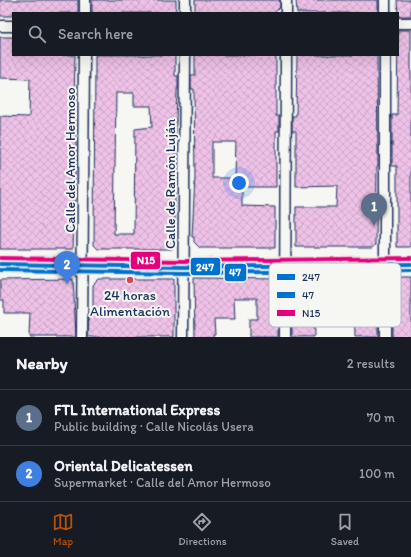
<!DOCTYPE html>
<html lang="en">
<head>
<meta charset="utf-8">
<style>
  body { margin:0; font-family:Itim,sans-serif; background:#20242c; color:#f1f3f6 }
  .you { position:absolute; left:239px; top:183px; width:14px; height:14px; margin:-10px; border:3px solid #fff; border-radius:50%; background:#1a73e8; box-shadow:0 0 0 6px #1a73e833 }
  .badge { display:grid; place-items:center; width:26px; height:26px; border-radius:50%; background:#b45309; color:#fff; font-size:13px; font-weight:700 }
  .pin { position:absolute; translate:-50% -33px; filter:drop-shadow(0 1px 2px #0008) }
  .pin::after { content:''; position:absolute; top:21px; width:14px; height:12px; background:inherit; clip-path:polygon(0 0,100% 0,50% 100%) }
  .list { margin:0; padding:0; list-style:none }
  h2 { display:flex; justify-content:space-between; align-items:center; height:52px; margin:0; padding:0 16px; font-size:17px }
  h2 small { font-size:13px; font-weight:400; color:#9ea1a6 }
  .list li { display:grid; grid-template-columns:26px 1fr auto; gap:12px; align-items:center; box-sizing:border-box; height:56px; padding:0 16px; border-top:1px solid #363941 }
  .list b { display:block; font-size:15px; white-space:nowrap }
  .list p { margin:0; font-size:13px; white-space:nowrap; color:#9ea1a6 }
  .list em { font-size:13px; font-style:normal; color:#9ea1a6 }
  .icon { flex:none; width:22px; height:22px; fill:none; stroke:currentColor; stroke-width:2; stroke-linecap:round; stroke-linejoin:round }
  .map { position:relative; flex:none; width:411px; height:337px; overflow:hidden }
  .search { position:absolute; background:#171b24; box-shadow:0 4px 16px #0002; left:12px; right:12px; top:12px; height:44px; display:flex; align-items:center; gap:10px; box-sizing:border-box; padding:0 14px; border-radius:0px; color:#9ea1a6; font-size:15px }
  .sheet { height:164px; background:#171b24 }
  nav { display:flex; justify-content:space-around; align-items:center; box-sizing:border-box; height:56px; border-top:1px solid #363941; background:#171b24; font-size:11px; color:#9ea1a6 }
  nav a { display:grid; justify-items:center; gap:2px }
  nav .on { color:#b45309 }
  .map>svg:first-child { display:block }
  .building { fill:url(#building-cross-hatch); stroke:#1b2f5e; fill-rule:evenodd }
  .lines { fill:none; stroke-linecap:round; stroke-linejoin:round }
  .minor-casing { stroke:#1b2f5e; stroke-width:13 }
  .secondary-casing { stroke:#1b2f5e; stroke-width:18 }
  .minor { stroke:#f6f6f2; stroke-width:10 }
  .secondary { stroke:#f6f6f2; stroke-width:15 }
  .bus-1-casing { stroke:#f6f6f2; stroke-width:7 }
  .bus-2-casing { stroke:#f6f6f2; stroke-width:7 }
  .bus-3-casing { stroke:#f6f6f2; stroke-width:7 }
  .bus-1 { stroke:#0072ce; stroke-width:4 }
  .bus-2 { stroke:#0072ce; stroke-width:4 }
  .bus-3 { stroke:#e5007d; stroke-width:4 }
  .poi-dot { fill:#d1495b; stroke:#f6f6f2; stroke-width:1.5 }
  .labels { text-anchor:middle; stroke-width:4; stroke-linejoin:round; paint-order:stroke }
  .street-label { font-size:14px; fill:#1b2f5e; stroke:#f6f6f2 }
  .poi-label { font-size:14px; fill:#1b2f5e; stroke:#f6f6f2 }
  .key { fill:#f6f6f2; stroke:#b4bac6; stroke-width:1 }
  .key-label { font-size:11px; fill:#1b2f5e }
  .line-badge { stroke:#f6f6f2; stroke-width:1.5 }
  .badge-label { font-size:11px; text-anchor:middle; font-weight:bold; fill:#fff }
</style>
</head>
<body>
<div class="map">
<svg width="411" height="337" viewBox="0 0 411 337">
  <defs>
    <pattern id="building-cross-hatch" width="8" height="8" patternUnits="userSpaceOnUse"><rect width="8" height="8" fill="#efc2e7"/><path d="M0 0l8 8M0 8l8-8" fill="none" stroke="#cca7c9"/></pattern>
  </defs>
  <rect width="100%" height="100%" fill="#f6f6f2"/>
  <filter id="ink" filterUnits="userSpaceOnUse"><feTurbulence type="fractalNoise" baseFrequency=".025" numOctaves="2"/><feDisplacementMap in="SourceGraphic" scale="8" xChannelSelector="R" yChannelSelector="G"/><feConvolveMatrix kernelMatrix="1 2 1 2 8 2 1 2 1" color-interpolation-filters="sRGB"/></filter>
  <g filter="url(#ink)">
    <g class="building">
      <polygon points="0,0 78,0 78,13 13,13 13,16 0,16"/>
      <rect x="92" y="0" width="84" height="13"/>
      <polygon points="195,0 280,0 280,7 274,13 195,13"/>
      <polygon points="296,0 378,0 378,13 297,13"/>
      <polygon points="397,0 411,0 411,16 398,16"/>
      <polygon points="398,30 411,30 411,247 397,247 397,166 392,166 392,115 397,115"/>
      <polygon points="0,37 13,37 13,55 75,55 74,104 76,148 73,249 0,249 0,116 29,117 30,79 0,78"/>
      <path d="M95 55H175V76H178V89H177L175 163V245L172 249H98L94 245ZM116 93H134V106H151L152 127 135 129 134 234H114Z"/>
      <path d="M195 55H276V116H279V131H276V187H242V206L275 207V248H200L194 242V237H192L195 177 194 89H191V75H195ZM212 142H236L235 178H212Z"/>
      <polygon points="297,55 377,55 378,166 377,166 376,244 373,247 296,247 296,207 336,207 337,186 296,187 296,131 292,131 292,116 296,116"/>
      <polygon points="396,277 411,277 411,337 392,337 392,318 396,318"/>
      <polygon points="194,278 279,279 278,337 249,337 249,319 257,319 257,298 234,298 235,319 214,319 215,334 213,334 213,337 195,337"/>
      <polygon points="376,278 376,318 378,318 378,337 355,337 354,301 313,301 314,337 292,337 292,279"/>
      <polygon points="73,279 76,337 29,337 30,313 4,313 4,300 0,300 0,280"/>
      <polygon points="99,279 174,279 174,337 88,337 89,313 93,313 93,285"/>
    </g>
    <g class="lines">
      <g class="minor-casing">
        <g id="minor">
          <polyline points="85,13 85,0"/>
          <polyline points="185,13 185,0"/>
          <polyline points="286,13 286,0"/>
          <polyline points="385,13 385,0"/>
          <polyline points="398,23 411,23"/>
          <polyline points="0,26 13,26"/>
          <polyline points="385,55 385,337"/>
          <polyline points="82,337 84,55"/>
          <polyline points="183,337 185,55"/>
          <polyline points="285,337 286,55"/>
        </g>
      </g>
      <g class="secondary-casing">
        <polyline id="secondary" points="0,264 184,267 411,264"/>
      </g>
      <use href="#minor" class="minor"/>
      <use href="#secondary" class="secondary"/>
      <g class="bus-1-casing">
        <polyline id="bus-1" points="0,264 184,267 411,264"/>
      </g>
      <g class="bus-2-casing">
        <polyline id="bus-2" points="0,270 184,273 411,270"/>
      </g>
      <g class="bus-3-casing">
        <polyline id="bus-3" points="0,258 184,261 411,258"/>
      </g>
      <use href="#bus-1" class="bus-1"/>
      <use href="#bus-2" class="bus-2"/>
      <use href="#bus-3" class="bus-3"/>
    </g>
  </g>
  <circle class="poi-dot" cx="130" cy="280" r="4"/>
  <g class="labels">
    <g class="street-label">
      <text transform="translate(70 160) rotate(-90)" y="5">Calle del Amor Hermoso</text>
      <text transform="translate(170 184) rotate(-90)" y="5">Calle de Ramón Luján</text>
    </g>
    <g class="poi-label">
      <text x="130" y="300">24 horas<tspan x="130" dy="16">Alimentación</tspan></text>
    </g>
  </g>
  <rect x="269" y="263" width="132" height="64" rx="6" class="key"/>
  <rect x="277" y="274" width="18" height="6" fill="#0072ce"/>
  <rect x="277" y="292" width="18" height="6" fill="#0072ce"/>
  <rect x="277" y="310" width="18" height="6" fill="#e5007d"/>
  <g class="key-label">
    <text x="302" y="281">247</text>
    <text x="302" y="299">47</text>
    <text x="302" y="317">N15</text>
  </g>
  <g class="line-badge">
    <rect x="130" y="251" width="31" height="19" rx="4" fill="#e5007d"/>
    <rect x="190" y="257" width="31" height="19" rx="4" fill="#0072ce"/>
    <rect x="224" y="263" width="23" height="19" rx="4" fill="#0072ce"/>
  </g>
  <g class="badge-label">
    <text x="146" y="264">N15</text>
    <text x="205" y="271">247</text>
    <text x="235" y="276">47</text>
  </g>
</svg>
<div class="you"></div>
<div class="pin badge" style="left:374px;top:226px;background:#5c6f8a">1</div>
<div class="pin badge" style="left:67px;top:284px;background:#3f7fe0">2</div>
<div class="search"><svg class="icon" aria-label="search" viewBox="0 0 24 24"><circle cx="10" cy="10" r="6"/><path d="M15 15l6 6"/></svg>Search here</div>
</div>
<section class="sheet">
<h2>Nearby<small>2 results</small></h2>
<ul class="list">
<li><span class="badge" style="background:#5c6f8a">1</span><div><b>FTL International Express</b><p>Public building · Calle Nicolás Usera</p></div><em>70 m</em></li>
<li><span class="badge" style="background:#3f7fe0">2</span><div><b>Oriental Delicatessen</b><p>Supermarket · Calle del Amor Hermoso</p></div><em>100 m</em></li>
</ul>
</section>
<nav>
<a class="on"><svg class="icon" aria-label="map" viewBox="0 0 24 24"><path d="M3 6l6-2 6 2 6-2v14l-6 2-6-2-6 2zM9 4v14M15 6v14"/></svg>Map</a>
<a><svg class="icon" aria-label="directions" viewBox="0 0 24 24"><path d="M12 3l9 9-9 9-9-9zM9 14v-3h6M13 9l2 2-2 2"/></svg>Directions</a>
<a><svg class="icon" aria-label="saved" viewBox="0 0 24 24"><path d="M7 4h10v16l-5-4-5 4z"/></svg>Saved</a>
</nav>
</body>
</html>
